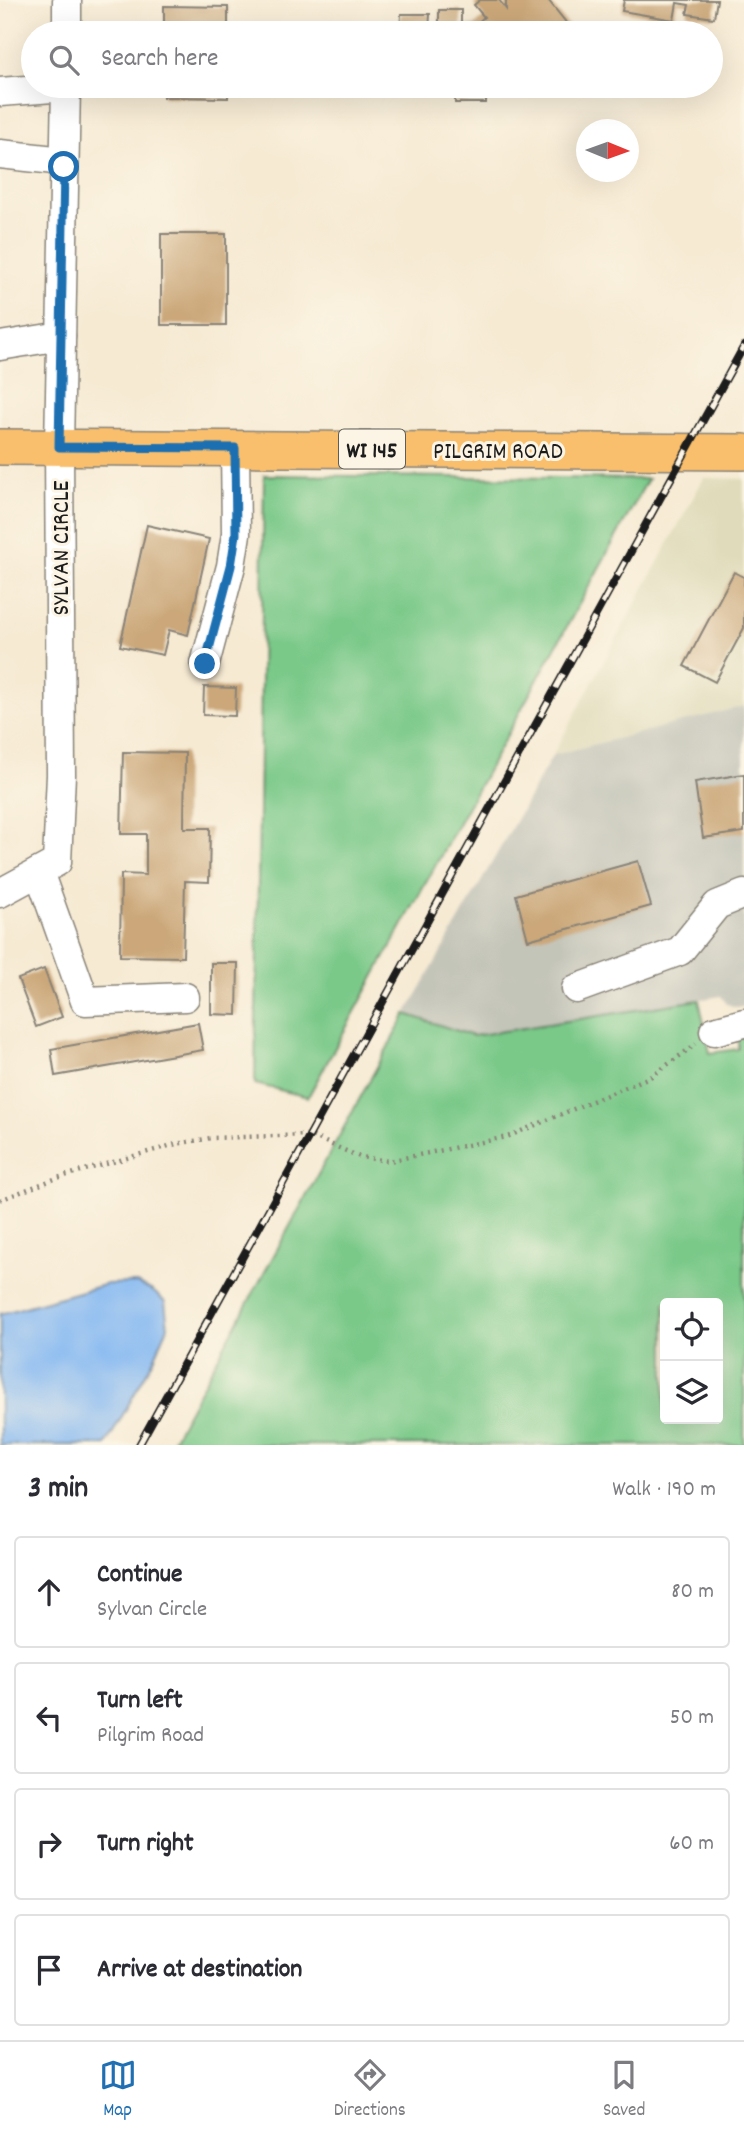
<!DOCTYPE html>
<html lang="en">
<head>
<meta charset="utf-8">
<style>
  body { margin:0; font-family:Dekko,sans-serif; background:#f2f2f3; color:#2b2b33 }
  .controls { position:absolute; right:21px; bottom:21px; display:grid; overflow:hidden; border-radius:7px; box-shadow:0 7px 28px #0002 }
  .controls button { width:63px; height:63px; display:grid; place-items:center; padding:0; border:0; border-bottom:2px solid #e1e1e2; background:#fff; color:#2b2b33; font:35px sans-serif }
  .compass { position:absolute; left:576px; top:119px; width:63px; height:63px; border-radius:50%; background:#fff; box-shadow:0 7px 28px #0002; rotate:91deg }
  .stop { position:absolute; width:21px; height:21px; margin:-16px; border:5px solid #1f6fb2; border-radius:50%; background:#fff }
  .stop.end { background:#1f6fb2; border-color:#fff; box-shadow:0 2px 7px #0008 }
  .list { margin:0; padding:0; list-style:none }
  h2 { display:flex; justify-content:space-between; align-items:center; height:91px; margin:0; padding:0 28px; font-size:30px }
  h2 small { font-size:23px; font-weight:400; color:#7c7c81 }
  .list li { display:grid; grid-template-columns:46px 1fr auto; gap:21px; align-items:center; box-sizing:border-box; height:112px; margin:0 14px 14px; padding:0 14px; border:2px solid #e1e1e2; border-radius:7px }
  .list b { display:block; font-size:26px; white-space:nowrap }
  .list p { margin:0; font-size:23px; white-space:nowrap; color:#7c7c81 }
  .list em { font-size:23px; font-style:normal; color:#7c7c81 }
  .icon { flex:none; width:38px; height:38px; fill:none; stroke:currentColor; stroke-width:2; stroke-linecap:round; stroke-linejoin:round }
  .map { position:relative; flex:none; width:744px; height:1445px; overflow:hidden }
  .search { position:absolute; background:#fff; box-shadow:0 7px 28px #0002; left:21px; right:21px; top:21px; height:77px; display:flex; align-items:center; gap:18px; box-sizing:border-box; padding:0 24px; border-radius:38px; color:#7c7c81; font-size:26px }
  .sheet { height:595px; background:#fff }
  nav { display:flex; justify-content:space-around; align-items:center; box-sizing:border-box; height:98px; border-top:2px solid #e1e1e2; background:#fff; font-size:19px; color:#7c7c81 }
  nav a { display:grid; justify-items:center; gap:4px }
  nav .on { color:#1f6fb2 }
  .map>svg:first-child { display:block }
  .built { fill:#e0dcbb }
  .industrial { fill:#c4c5b9 }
  .green { fill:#7ac989; stroke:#4b7252; stroke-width:2; fill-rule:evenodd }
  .water { fill:#84b8f2; stroke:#506a87; stroke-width:2 }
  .building { fill:#cba779 }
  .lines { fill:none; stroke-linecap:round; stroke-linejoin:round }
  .minor-casing { stroke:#898378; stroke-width:31 }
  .major-casing { stroke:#898378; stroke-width:38 }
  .path { stroke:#898378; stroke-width:4.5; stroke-dasharray:2 5; stroke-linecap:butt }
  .minor { stroke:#fff; stroke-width:28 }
  .major { stroke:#f9bf6d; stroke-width:35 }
  .rail-casing { stroke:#1c1c1c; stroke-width:8 }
  .rail { stroke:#fcf5e5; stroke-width:5; stroke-dasharray:16; stroke-linecap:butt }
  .route { stroke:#1f6fb2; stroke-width:9 }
  .labels { text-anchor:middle; stroke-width:6; stroke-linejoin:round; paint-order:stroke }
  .shield { fill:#fcf5e5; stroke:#5f5d58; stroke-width:2 }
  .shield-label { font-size:23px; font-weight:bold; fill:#1c1c1c }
  .street-label { font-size:24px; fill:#1c1c1c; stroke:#fcf5e5 }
</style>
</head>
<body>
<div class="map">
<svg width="744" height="1445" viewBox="0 0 744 1445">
  <rect width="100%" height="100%" fill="#fcf5e5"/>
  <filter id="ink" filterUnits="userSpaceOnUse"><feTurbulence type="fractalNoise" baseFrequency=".0143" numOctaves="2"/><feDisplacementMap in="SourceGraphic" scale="14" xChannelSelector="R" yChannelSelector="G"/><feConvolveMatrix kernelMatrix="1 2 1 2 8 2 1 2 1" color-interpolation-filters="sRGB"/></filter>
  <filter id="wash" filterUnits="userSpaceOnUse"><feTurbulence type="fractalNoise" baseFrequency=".00686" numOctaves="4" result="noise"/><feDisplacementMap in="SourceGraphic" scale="28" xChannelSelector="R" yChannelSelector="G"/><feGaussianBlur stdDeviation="1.57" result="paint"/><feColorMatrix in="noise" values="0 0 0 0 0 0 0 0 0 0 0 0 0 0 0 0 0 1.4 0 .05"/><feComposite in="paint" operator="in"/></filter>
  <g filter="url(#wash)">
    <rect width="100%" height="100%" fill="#f6ead3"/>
    <polygon class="built" points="704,478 744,479 744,706 553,755"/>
    <polygon class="industrial" points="744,706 744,1006 736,1007 727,1004 721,996 473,1036 406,1014 553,755"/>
    <g class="green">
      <polygon points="264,475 648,479 308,1097 255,1084"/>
      <path d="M699 1000 710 1053 738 1049V1039L744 1034V1445H170L406 1014 473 1036ZM665 1303H718V1419H665Z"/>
    </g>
    <polygon class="water" points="137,1283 153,1291 165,1302 168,1327 154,1359 106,1445 0,1445 0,1314 107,1284"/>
    <g id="blocks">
      <g class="building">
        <polygon points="480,0 499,0 506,9 506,0 548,0 568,25 557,33 539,33 536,29 536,33 400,33 401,14 430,14 429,30 439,30 439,10 461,10 461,25 474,26 484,17 474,5"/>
        <polygon points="624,0 717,0 714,18 687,14 689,5 677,3 674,20 622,11"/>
        <polygon points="164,6 228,7 228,33 164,33"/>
        <polygon points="163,86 228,86 228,98 163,97"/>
        <polygon points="438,86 486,86 486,103 455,103 455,90 438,90"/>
        <rect x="161" y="234" width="65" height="91"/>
        <polygon points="147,525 209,539 188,635 169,630 163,655 120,646"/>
        <polygon points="734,572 744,577 744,628 715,682 684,666"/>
        <polygon points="204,687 236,688 235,716 203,715"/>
        <polygon points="123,752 185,753 184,828 210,828 209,882 185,881 183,957 120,956 121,874 146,875 146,834 121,834"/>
        <polygon points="744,774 744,832 703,838 695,782"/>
        <polygon points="638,861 651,906 528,940 516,895"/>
        <polygon points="211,963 238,963 237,1015 211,1014"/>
        <polygon points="44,969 62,1017 36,1027 18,979"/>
        <polygon points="198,1023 203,1050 55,1076 51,1049"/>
      </g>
    </g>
  </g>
  <g filter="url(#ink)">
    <use href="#blocks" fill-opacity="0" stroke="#898378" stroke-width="2"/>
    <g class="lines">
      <g class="minor-casing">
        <g id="minor">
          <polyline points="67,33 67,0"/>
          <polyline points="0,92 66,87"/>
          <polyline points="0,154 64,161"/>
          <polyline points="0,346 61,336"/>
          <polyline points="205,664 231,566 236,534 235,448"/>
          <polyline points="39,872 85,1001 185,997"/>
          <polyline points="0,893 57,862 61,775 59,447 66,86"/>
          <polyline points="576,989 680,951 717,905 744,894"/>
          <polyline points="714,1031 744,1023"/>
        </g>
      </g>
      <g class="major-casing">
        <polyline id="major" points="0,447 744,452"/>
      </g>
      <polyline class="path" points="0,1200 57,1178 176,1144 211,1138 309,1135 360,1157 389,1161 507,1137 652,1076 696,1044"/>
      <use href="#minor" class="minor"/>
      <use href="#major" class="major"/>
      <g class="rail-casing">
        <polyline id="rail" points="139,1445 744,346"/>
      </g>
      <use href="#rail" class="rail"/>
    </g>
  </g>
  <g class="lines" filter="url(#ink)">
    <polyline class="route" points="64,167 59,447 235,448 236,534 231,566 205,664"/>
  </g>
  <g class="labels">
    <rect class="shield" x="339" y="429.5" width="66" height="39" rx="5"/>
    <g class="shield-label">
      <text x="372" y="457">WI 145</text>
    </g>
    <g class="street-label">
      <text x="498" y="458">PILGRIM ROAD</text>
      <text transform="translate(60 548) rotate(-90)" y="8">SYLVAN CIRCLE</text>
    </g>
  </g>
</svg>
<div class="controls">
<button><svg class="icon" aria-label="locate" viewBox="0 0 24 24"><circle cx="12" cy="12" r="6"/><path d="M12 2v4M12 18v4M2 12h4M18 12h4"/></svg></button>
<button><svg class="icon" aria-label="layers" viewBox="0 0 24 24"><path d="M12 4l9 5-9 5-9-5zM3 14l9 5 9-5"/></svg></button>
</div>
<svg class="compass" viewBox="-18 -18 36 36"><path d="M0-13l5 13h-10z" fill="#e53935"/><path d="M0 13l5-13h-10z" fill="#7c7c81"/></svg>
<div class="stop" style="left:64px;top:167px"></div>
<div class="stop end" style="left:205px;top:664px"></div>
<div class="search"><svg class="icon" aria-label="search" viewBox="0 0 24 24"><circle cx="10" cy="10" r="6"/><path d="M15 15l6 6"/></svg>Search here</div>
</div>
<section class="sheet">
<h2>3 min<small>Walk · 190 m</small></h2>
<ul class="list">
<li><svg class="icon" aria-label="ahead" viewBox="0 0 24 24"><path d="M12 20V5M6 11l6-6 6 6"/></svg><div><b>Continue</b><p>Sylvan Circle</p></div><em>80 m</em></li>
<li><svg class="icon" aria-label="left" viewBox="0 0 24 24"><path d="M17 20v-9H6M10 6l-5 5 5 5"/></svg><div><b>Turn left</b><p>Pilgrim Road</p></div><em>50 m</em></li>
<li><svg class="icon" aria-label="right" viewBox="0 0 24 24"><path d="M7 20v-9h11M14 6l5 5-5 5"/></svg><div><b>Turn right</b></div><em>60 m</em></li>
<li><svg class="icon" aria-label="arrive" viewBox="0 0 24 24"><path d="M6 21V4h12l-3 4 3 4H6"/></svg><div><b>Arrive at destination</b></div></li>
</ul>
</section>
<nav>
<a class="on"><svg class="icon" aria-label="map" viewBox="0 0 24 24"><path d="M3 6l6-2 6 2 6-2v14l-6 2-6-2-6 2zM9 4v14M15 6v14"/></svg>Map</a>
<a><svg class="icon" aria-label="directions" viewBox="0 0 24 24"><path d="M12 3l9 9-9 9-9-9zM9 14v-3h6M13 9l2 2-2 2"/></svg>Directions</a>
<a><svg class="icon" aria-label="saved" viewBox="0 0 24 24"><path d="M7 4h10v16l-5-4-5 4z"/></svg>Saved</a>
</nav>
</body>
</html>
